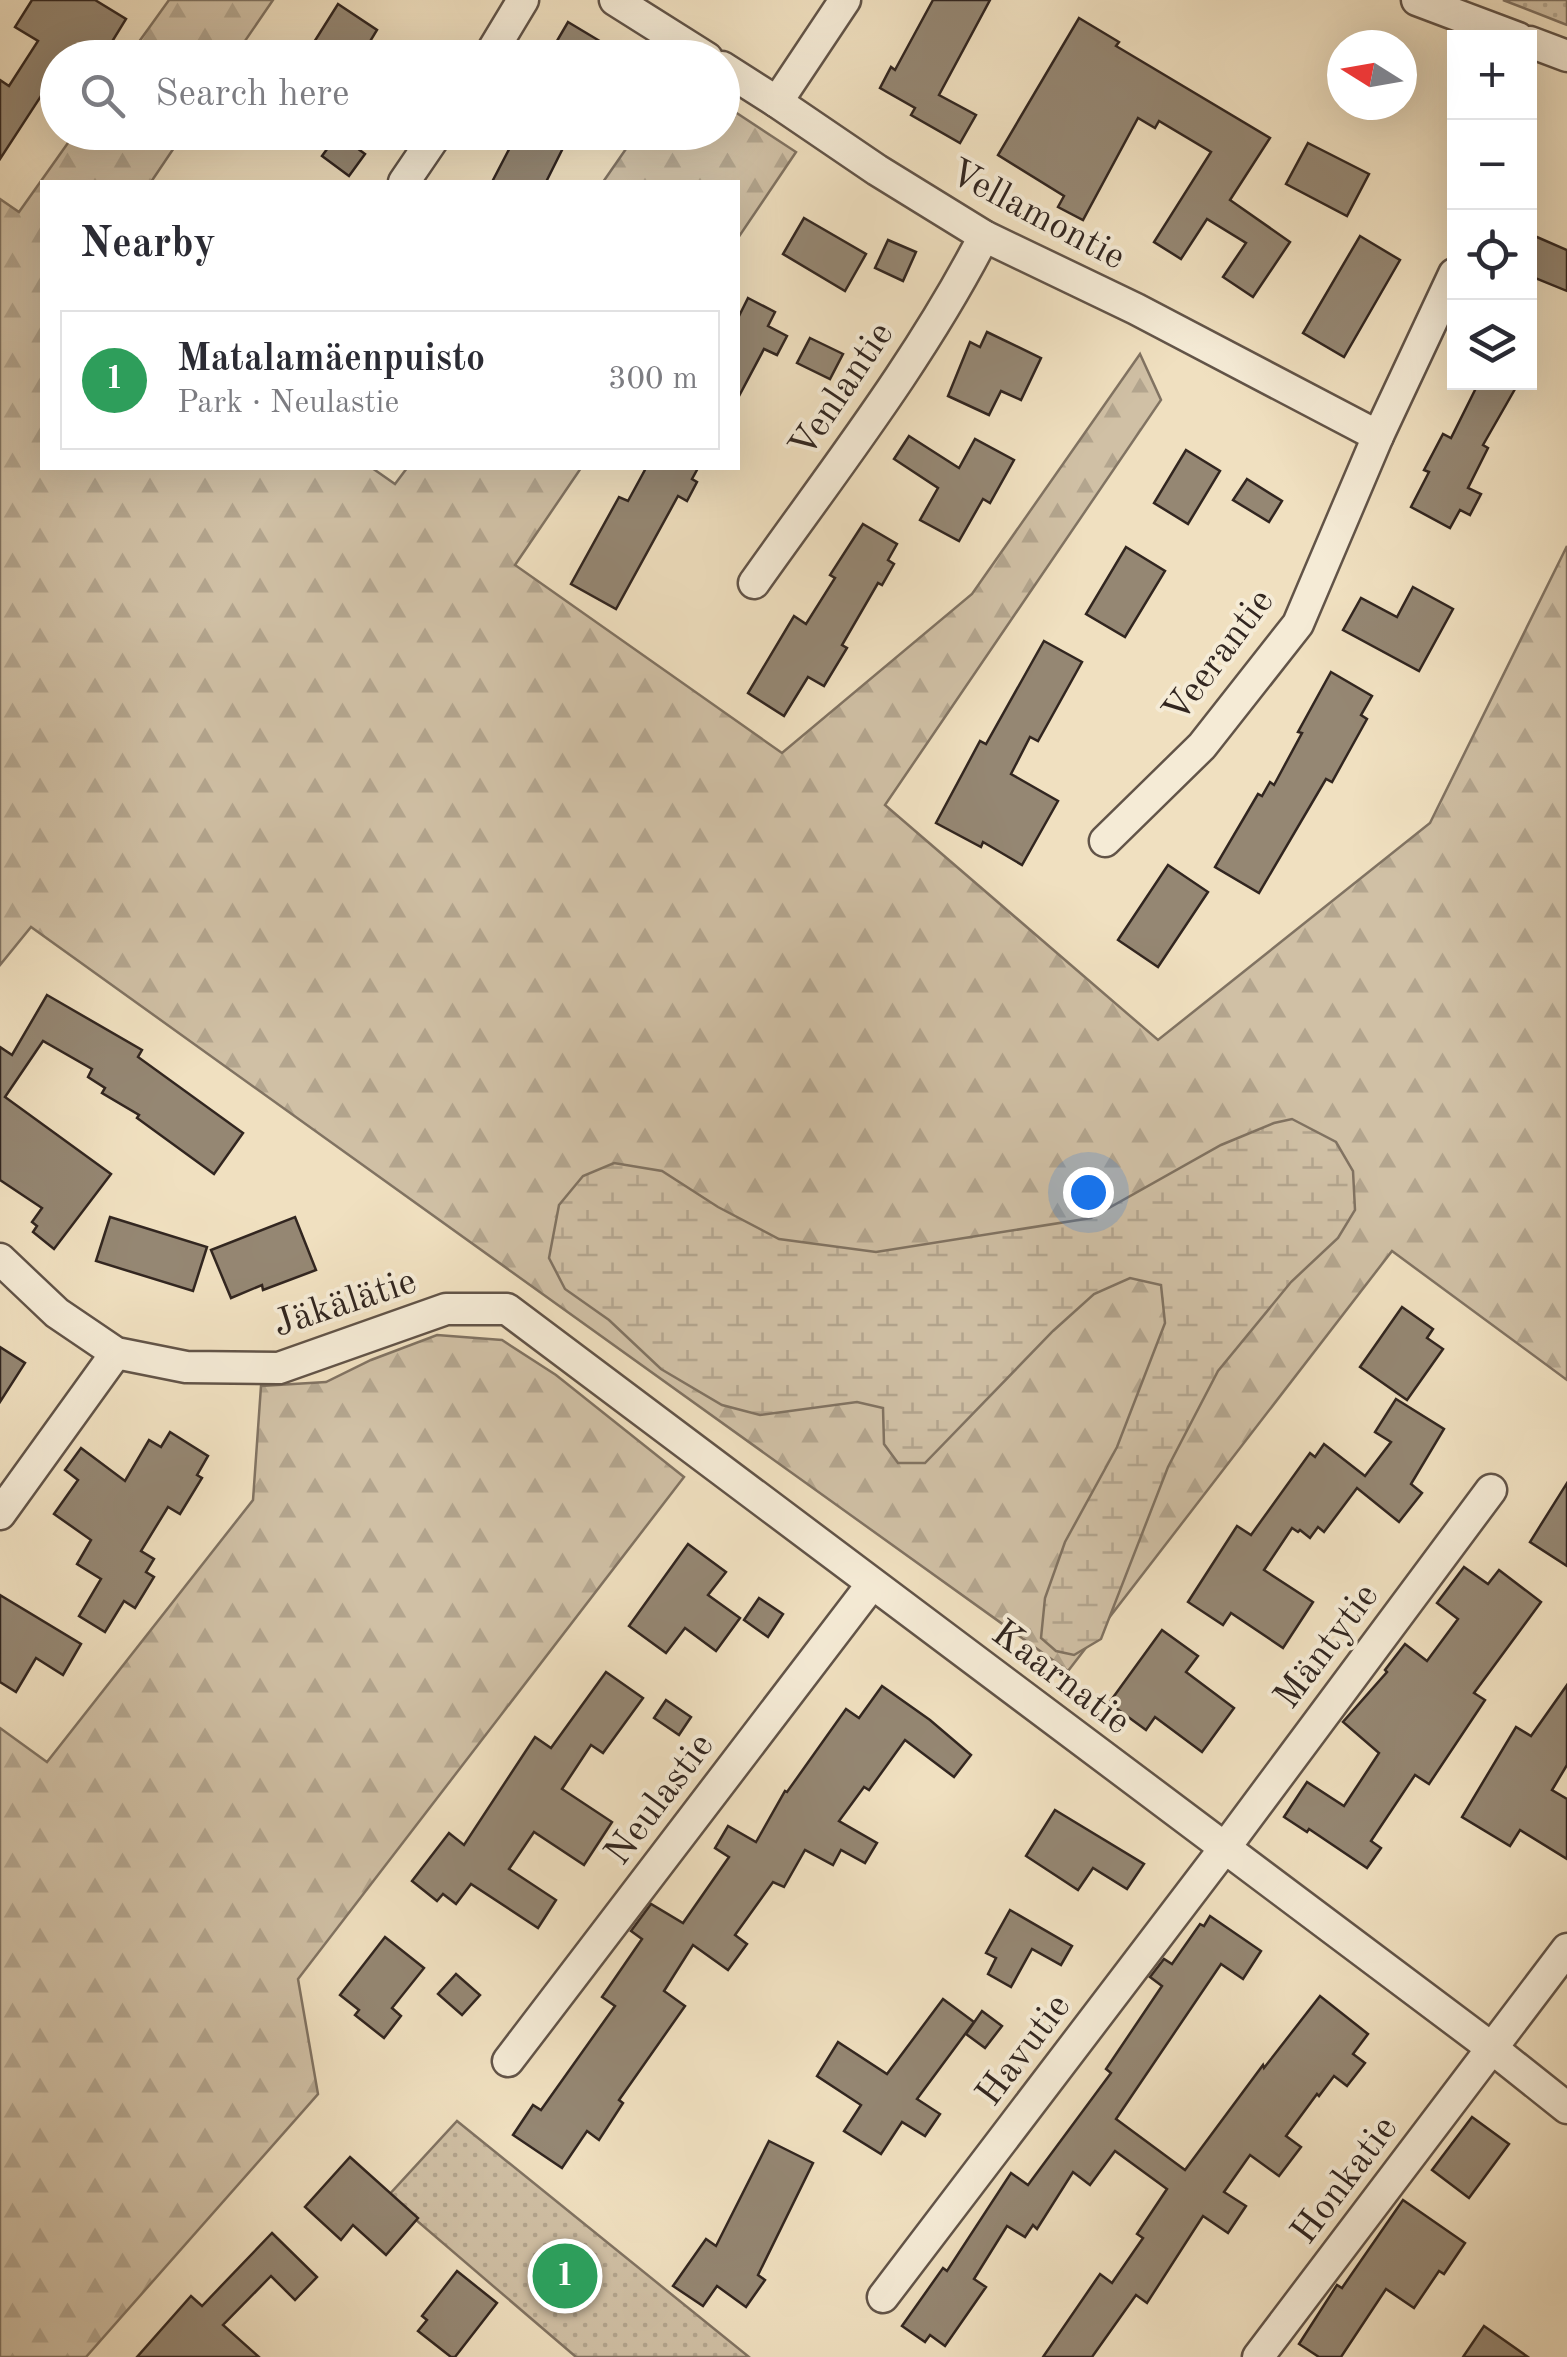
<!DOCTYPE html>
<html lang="en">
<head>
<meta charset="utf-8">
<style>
  body { margin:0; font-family:"Old Standard TT",serif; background:#f7f7f7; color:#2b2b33 }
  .controls { position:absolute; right:30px; top:30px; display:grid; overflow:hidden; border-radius:0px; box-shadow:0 10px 40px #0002 }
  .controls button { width:90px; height:90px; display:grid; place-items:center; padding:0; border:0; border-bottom:2px solid #e1e1e2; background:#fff; color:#2b2b33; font:50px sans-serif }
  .compass { position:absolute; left:1327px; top:30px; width:90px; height:90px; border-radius:50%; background:#fff; box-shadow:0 10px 40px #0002; rotate:281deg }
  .you { position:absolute; left:1088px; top:1192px; width:35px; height:35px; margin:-25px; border:8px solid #fff; border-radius:50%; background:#1a73e8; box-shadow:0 0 0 15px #1a73e833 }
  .badge { display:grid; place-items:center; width:65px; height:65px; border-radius:50%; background:#0f766e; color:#fff; font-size:32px; font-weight:700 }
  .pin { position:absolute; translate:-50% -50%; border:5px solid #fff; box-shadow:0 2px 10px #0006 }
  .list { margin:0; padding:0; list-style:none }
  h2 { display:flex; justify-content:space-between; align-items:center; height:130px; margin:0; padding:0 40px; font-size:42px }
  h2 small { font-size:32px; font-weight:400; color:#7c7c81 }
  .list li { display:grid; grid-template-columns:65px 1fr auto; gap:30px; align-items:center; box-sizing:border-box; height:140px; margin:0 20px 20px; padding:0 20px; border:2px solid #e1e1e2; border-radius:0px }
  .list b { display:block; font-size:38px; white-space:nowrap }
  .list p { margin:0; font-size:32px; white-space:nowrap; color:#7c7c81 }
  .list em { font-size:32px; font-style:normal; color:#7c7c81 }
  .icon { flex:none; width:55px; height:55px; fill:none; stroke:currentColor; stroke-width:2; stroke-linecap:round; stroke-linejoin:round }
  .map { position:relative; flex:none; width:1567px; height:2357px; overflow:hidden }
  .search { position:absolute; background:#fff; box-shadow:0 10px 40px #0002; left:40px; top:40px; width:700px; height:110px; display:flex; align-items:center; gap:25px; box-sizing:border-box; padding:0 35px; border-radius:55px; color:#7c7c81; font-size:38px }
  .panel { position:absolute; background:#fff; box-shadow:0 10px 40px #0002; left:40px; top:180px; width:700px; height:290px; border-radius:0px }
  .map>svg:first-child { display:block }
  .grass { fill:url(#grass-dots); stroke:#817362; stroke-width:2.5 }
  .forest { fill:url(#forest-firs); stroke:#817362; stroke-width:2.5 }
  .wetland { fill:url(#wetland-marsh); stroke:#817362; stroke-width:2.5 }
  .building { fill:#958773; stroke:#322620; stroke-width:2.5 }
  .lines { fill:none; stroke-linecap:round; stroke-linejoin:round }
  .minor-casing { stroke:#625448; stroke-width:35 }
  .minor { stroke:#f5ebd6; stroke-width:30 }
  .labels { text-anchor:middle; stroke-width:8; stroke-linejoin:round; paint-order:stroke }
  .street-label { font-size:38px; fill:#322620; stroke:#f5ebd6 }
</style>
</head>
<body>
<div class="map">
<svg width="1567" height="2357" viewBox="0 0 1567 2357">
  <defs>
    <pattern id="grass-dots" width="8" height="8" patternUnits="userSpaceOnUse" patternTransform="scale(2.5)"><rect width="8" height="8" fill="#d0c0a5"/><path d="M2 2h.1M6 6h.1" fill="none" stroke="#b3a58e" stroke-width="1.8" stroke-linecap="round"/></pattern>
    <pattern id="forest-firs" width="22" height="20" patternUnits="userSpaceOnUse" patternTransform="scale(2.5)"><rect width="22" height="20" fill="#d0c0a5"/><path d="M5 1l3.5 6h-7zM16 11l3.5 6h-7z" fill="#b3a58e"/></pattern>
    <pattern id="wetland-marsh" width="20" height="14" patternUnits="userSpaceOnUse" patternTransform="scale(2.5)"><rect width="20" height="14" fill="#d0c0a5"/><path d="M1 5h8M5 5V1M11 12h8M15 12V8" fill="none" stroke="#b3a58e"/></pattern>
  </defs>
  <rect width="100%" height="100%" fill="#f0e0c0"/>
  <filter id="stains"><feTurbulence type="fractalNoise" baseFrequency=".002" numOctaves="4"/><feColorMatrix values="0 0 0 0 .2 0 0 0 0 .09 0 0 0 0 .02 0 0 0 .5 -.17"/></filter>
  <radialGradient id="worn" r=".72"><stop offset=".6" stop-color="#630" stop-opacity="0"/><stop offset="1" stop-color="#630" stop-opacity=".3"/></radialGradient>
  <g class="grass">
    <polygon points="1503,0 1567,0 1567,25 1562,23"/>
    <polygon points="457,2121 749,2357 576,2357 388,2196"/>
  </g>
  <g class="forest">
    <polygon points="169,0 273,0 234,57 128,57"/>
    <polygon points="723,104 796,152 738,238 738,182 603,182 637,133 722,132"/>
    <polygon points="75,133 184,133 151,182 42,182 42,468 372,468 395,484 407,468 581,468 515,565 782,753 972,594 1140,354 1161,400 885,805 1158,1040 1430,823 1567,546 1567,1380 1392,1251 1068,1671 31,927 0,965 0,199 19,212"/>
    <polygon points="437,1335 502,1340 556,1375 684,1477 298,1979 318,2094 86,2357 0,2357 0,1728 47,1762 253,1500 261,1386 326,1382 371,1360"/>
  </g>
  <polygon class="wetland" points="1292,1119 1336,1142 1353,1171 1355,1210 1338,1238 1291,1282 1218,1371 1168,1467 1101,1639 1074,1655 1056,1651 1041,1638 1045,1598 1065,1542 1117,1447 1165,1323 1161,1285 1130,1278 1094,1294 1053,1331 925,1463 898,1463 884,1444 883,1408 857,1402 760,1415 722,1405 661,1369 609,1320 565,1289 549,1258 559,1205 583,1176 614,1163 662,1171 718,1207 779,1239 876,1252 1091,1218 1221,1145 1274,1123"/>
  <g class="building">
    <polygon points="32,0 95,0 126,19 102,58 58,58 58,70 0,159 0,80 9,86 38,41 15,27"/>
    <polygon points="933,0 990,0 939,95 976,115 960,143 911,115 915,108 880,88 891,67 895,70"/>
    <polygon points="338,4 377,30 360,58 304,58"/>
    <polygon points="1079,18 1119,42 1116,46 1270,138 1230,200 1290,242 1253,297 1223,277 1246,243 1207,219 1181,259 1154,242 1211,152 1159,121 1155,128 1138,118 1083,220 1058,207 1064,196 998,155"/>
    <polygon points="568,22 628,58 547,58"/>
    <polygon points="518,132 571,132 546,182 492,182"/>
    <polygon points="338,134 365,154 349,176 322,156"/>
    <polygon points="1308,143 1369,174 1347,216 1286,184"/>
    <polygon points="804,218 866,254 845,291 783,254"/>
    <polygon points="1530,234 1567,250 1567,291 1530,276"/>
    <polygon points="1360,236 1400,260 1344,357 1303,333"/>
    <polygon points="888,240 916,252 903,281 875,268"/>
    <polygon points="748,298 775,312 768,326 787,336 777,355 764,349 738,398 738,318"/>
    <polygon points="987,332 1041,358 1021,400 1001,391 989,415 948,396 970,342 980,347"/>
    <polygon points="810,338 843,354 830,379 797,363"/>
    <polygon points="1479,382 1519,382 1483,445 1488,448 1468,488 1481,494 1470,515 1460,510 1450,528 1411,507 1429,472 1424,470 1443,434 1451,438"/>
    <polygon points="909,436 959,468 975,439 1014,460 990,503 983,499 959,541 920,520 938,488 894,459"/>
    <polygon points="1186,450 1220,471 1188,524 1154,503"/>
    <polygon points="646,468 698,468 692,479 697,482 687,501 678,496 616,609 571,584 619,497 628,501"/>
    <polygon points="1247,479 1282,501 1269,522 1233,500"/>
    <polygon points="863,524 897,544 888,560 894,564 882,585 878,583 842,645 847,648 824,686 808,677 784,716 748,693 794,616 806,624 835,578 830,575"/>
    <polygon points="1126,547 1165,571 1125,637 1086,614"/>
    <polygon points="1413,587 1453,609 1419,671 1343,630 1361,598 1397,617"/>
    <polygon points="1044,641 1082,662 1038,741 1030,737 1011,774 1058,801 1022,865 983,842 981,847 936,823 980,741 986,744"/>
    <polygon points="1331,672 1372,696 1361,715 1367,719 1332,782 1326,779 1259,893 1215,867 1258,794 1262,796 1270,782 1274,785 1302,733 1298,732"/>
    <polygon points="1168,865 1208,892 1158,967 1118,940"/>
    <polygon points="47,995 142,1050 138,1057 243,1133 214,1174 137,1118 139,1115 102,1093 105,1088 88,1077 92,1069 43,1041 5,1097 111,1174 54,1249 33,1232 37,1226 32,1222 42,1208 0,1180 0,1047 12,1055"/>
    <polygon points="110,1217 207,1247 193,1291 96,1261"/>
    <polygon points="295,1217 316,1270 263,1290 262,1285 231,1298 211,1250"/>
    <polygon points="1402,1307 1433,1329 1427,1338 1443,1349 1407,1400 1360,1367"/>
    <polygon points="0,1347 25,1363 0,1402"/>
    <polygon points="1396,1399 1444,1429 1411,1484 1422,1493 1399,1522 1357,1488 1324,1532 1318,1527 1310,1538 1300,1530 1298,1532 1292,1528 1264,1570 1313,1602 1283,1648 1231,1613 1223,1625 1188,1602 1237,1526 1251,1535 1310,1453 1315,1457 1324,1444 1365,1476 1391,1442 1375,1432"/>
    <polygon points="170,1432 208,1456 197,1475 202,1478 180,1514 168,1507 141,1551 154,1559 146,1572 154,1577 135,1608 124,1601 105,1632 79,1616 101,1579 77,1564 91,1540 54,1514 78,1480 65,1470 81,1448 125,1481 149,1440 161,1447"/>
    <polygon points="1567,1483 1567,1566 1530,1542"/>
    <polygon points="688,1544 726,1572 708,1595 740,1618 716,1651 685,1628 666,1653 629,1626"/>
    <polygon points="1464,1567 1488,1584 1499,1570 1541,1602 1474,1693 1485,1700 1429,1784 1415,1775 1371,1841 1381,1848 1367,1868 1309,1829 1307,1832 1284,1817 1307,1782 1344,1806 1379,1753 1343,1722 1387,1672 1385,1670 1405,1644 1427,1661 1458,1619 1437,1603"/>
    <polygon points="0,1595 81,1644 63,1675 36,1658 16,1692 0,1682"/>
    <polygon points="759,1598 783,1614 768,1637 744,1620"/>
    <polygon points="1162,1630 1198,1656 1186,1672 1234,1708 1202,1752 1155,1717 1146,1730 1109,1703"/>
    <polygon points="606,1672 643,1698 603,1753 591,1745 562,1789 612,1822 584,1865 534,1832 509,1869 556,1900 538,1928 471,1884 456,1904 443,1894 437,1901 412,1881 449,1833 464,1845 535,1737 551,1748"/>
    <polygon points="1567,1685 1567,1765 1552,1790 1567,1799 1567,1859 1520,1830 1510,1846 1462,1817 1516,1727 1531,1736"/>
    <polygon points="882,1686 930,1720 971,1755 954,1777 905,1740 869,1790 864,1787 839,1821 877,1843 865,1863 841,1850 833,1865 805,1850 784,1887 773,1882 735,1935 747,1944 728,1970 693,1945 664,1991 685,2006 619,2100 623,2103 599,2140 587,2131 562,2168 513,2135 533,2105 541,2110 615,2006 602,1997 642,1939 631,1931 651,1904 683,1923 729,1857 715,1848 728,1826 756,1842 785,1791 787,1792 846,1709 859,1718"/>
    <polygon points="666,1700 691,1717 679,1735 654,1718"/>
    <polygon points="1055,1810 1144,1864 1127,1889 1093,1868 1078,1890 1026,1856"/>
    <polygon points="1010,1910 1072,1946 1061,1965 1032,1949 1011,1987 988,1974 996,1958 986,1953"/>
    <polygon points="1210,1916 1261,1951 1243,1979 1221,1964 1116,2119 1185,2170 1263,2065 1264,2068 1320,1996 1368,2034 1353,2054 1365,2063 1347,2086 1334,2076 1319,2096 1317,2094 1286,2136 1301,2147 1279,2176 1250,2155 1224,2192 1246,2206 1228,2233 1203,2216 1147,2303 1136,2295 1092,2357 1043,2357 1100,2274 1112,2283 1143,2238 1137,2234 1167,2189 1115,2151 1090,2185 1073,2172 1037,2229 1033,2225 1025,2237 1007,2226 974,2279 986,2287 945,2346 930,2335 925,2342 902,2326 943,2268 947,2271 1011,2173 1028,2185 1111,2073 1106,2069 1162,1986 1150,1977 1164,1959 1172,1964 1200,1924 1204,1926"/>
    <polygon points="385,1937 424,1968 392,2008 401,2016 384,2038 355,2015 359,2010 340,1995"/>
    <polygon points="456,1974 480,1995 462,2015 438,1994"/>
    <polygon points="943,1999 974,2022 917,2099 940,2114 925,2136 902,2122 881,2154 844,2131 861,2105 817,2076 838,2042 887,2074"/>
    <polygon points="982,2011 1002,2026 985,2048 966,2034"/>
    <polygon points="1472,2117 1509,2144 1469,2198 1432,2170"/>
    <polygon points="769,2141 813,2163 758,2275 765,2280 746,2307 717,2286 703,2306 673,2286 706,2239 716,2246"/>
    <polygon points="350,2157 418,2218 386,2255 353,2225 341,2240 305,2207"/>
    <polygon points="1403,2200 1465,2243 1444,2274 1439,2271 1414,2308 1386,2289 1341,2357 1319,2357 1299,2344 1337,2285 1342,2288"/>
    <polygon points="272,2233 317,2277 295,2300 271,2276 223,2325 259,2357 137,2357 191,2296 202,2306"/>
    <polygon points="457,2271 497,2303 455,2357 451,2357 418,2331 427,2320 422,2316"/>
    <polygon points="1484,2326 1528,2357 1463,2357"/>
  </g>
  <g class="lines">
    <g class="minor-casing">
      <g id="minor">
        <polyline points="615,0 707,58"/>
        <polyline points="1417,0 1518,38"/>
        <polyline points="1530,42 1567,56"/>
        <polyline points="488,58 523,0"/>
        <polyline points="722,67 777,102 877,170 984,236 1136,309 1378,436"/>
        <polyline points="777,102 845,0"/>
        <polyline points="404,182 438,132"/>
        <path d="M754 583C834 470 921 359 984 236"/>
        <polyline points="1105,841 1202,746 1298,624 1378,436 1454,274"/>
        <polyline points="0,1259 57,1313 116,1353 186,1367 279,1368 446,1309 507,1309 1493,2049 1567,2108"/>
        <polyline points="0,1514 116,1353"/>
        <polyline points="508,2061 872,1584"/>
        <polyline points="883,2297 1224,1849 1491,1490"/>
        <polyline points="1258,2357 1567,1949"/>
      </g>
    </g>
    <use href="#minor" class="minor"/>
  </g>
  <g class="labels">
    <g class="street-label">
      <text transform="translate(1038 213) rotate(28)" y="13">Vellamontie</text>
      <text transform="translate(840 389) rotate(-56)" y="13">Venlantie</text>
      <text transform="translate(1217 655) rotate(-53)" y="13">Veerantie</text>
      <text transform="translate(344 1301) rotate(-18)" y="13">Jäkälätie</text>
      <text transform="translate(1325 1645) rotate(-53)" y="13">Mäntytie</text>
      <text transform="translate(1062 1676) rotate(37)" y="13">Kaarnatie</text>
      <text transform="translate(658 1798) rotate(-53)" y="13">Neulastie</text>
      <text transform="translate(1022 2049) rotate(-53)" y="13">Havutie</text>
      <text transform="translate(1343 2179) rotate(-53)" y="13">Honkatie</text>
    </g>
  </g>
  <rect width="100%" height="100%" filter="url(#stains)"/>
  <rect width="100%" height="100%" fill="url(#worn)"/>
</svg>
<div class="controls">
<button>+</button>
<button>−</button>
<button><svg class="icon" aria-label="locate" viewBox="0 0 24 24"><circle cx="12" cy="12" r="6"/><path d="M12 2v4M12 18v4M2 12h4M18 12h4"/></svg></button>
<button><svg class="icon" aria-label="layers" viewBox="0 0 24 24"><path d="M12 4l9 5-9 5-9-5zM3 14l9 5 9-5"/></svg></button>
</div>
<svg class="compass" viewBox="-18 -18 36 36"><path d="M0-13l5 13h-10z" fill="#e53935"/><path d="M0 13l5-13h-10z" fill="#7c7c81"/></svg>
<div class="you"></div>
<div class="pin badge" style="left:565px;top:2276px;background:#2e9e5b">1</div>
<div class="search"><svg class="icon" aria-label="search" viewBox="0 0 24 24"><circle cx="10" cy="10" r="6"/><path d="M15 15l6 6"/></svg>Search here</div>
<section class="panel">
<h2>Nearby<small></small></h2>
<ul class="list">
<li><span class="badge" style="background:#2e9e5b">1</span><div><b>Matalamäenpuisto</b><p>Park · Neulastie</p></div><em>300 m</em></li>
</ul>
</section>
</div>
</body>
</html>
